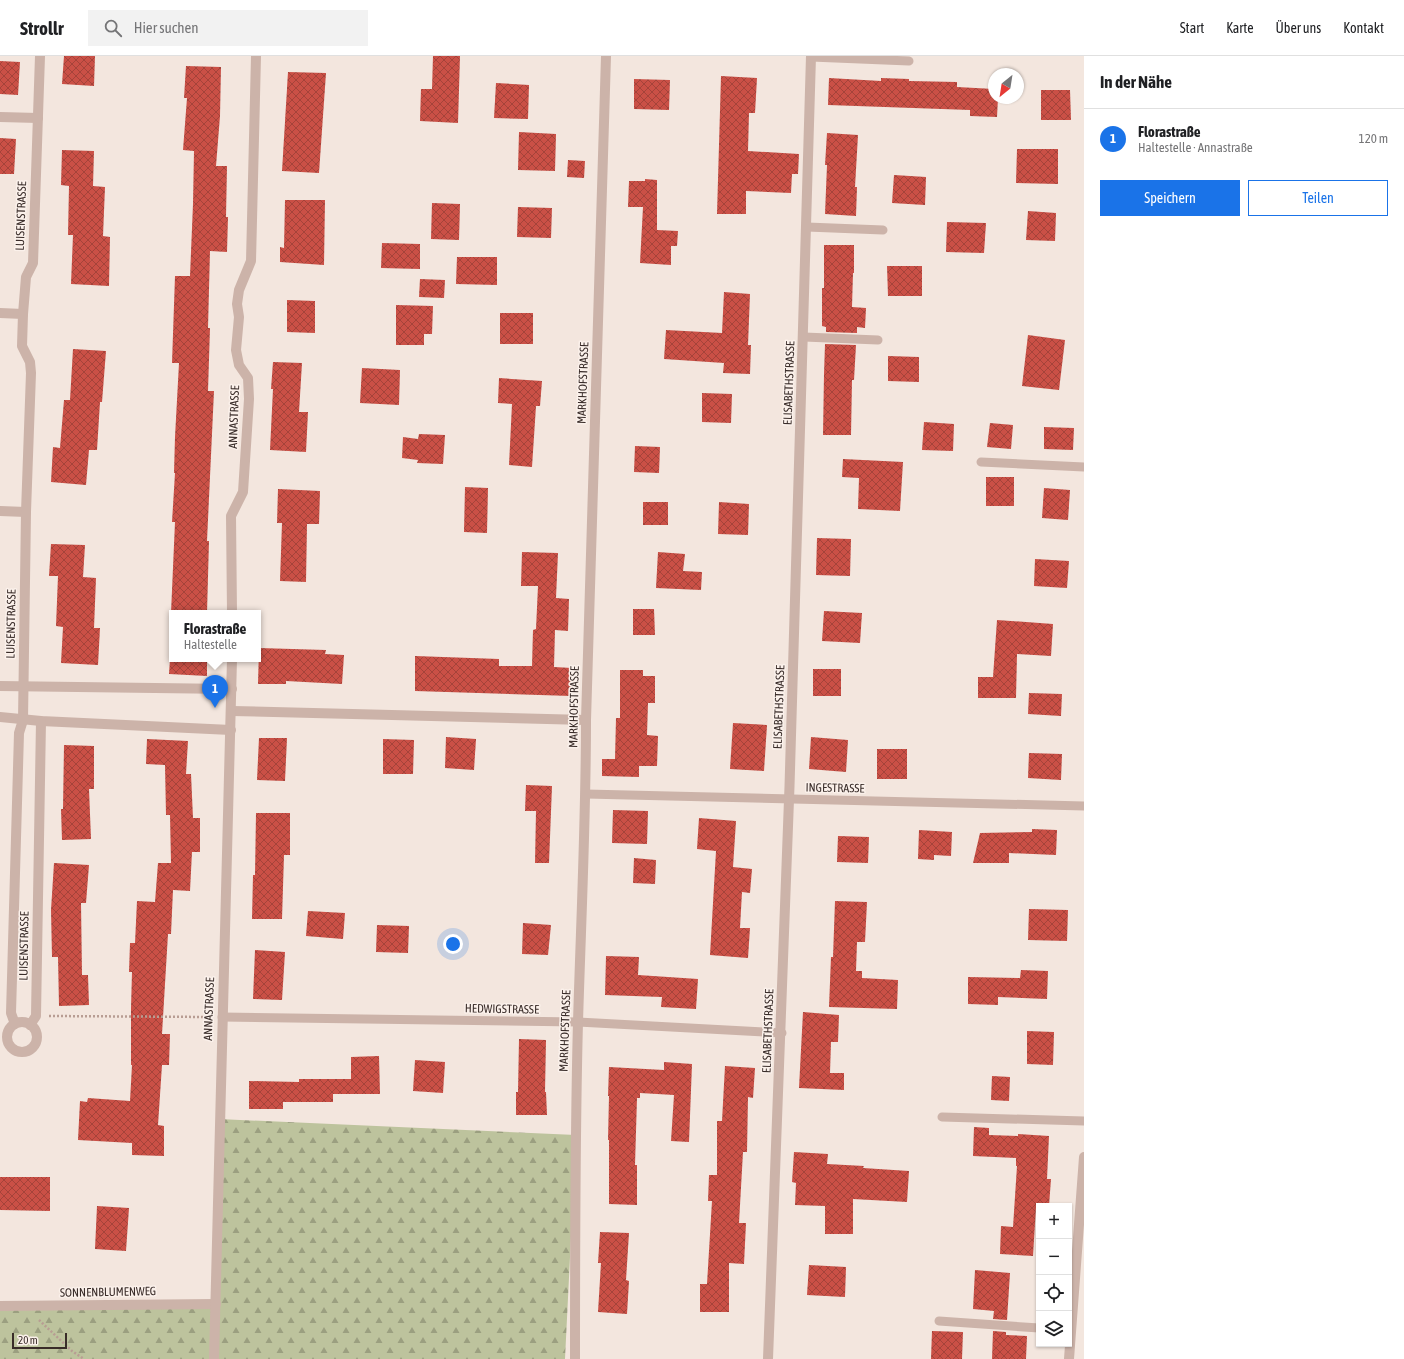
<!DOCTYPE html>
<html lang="de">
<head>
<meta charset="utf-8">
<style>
  body { margin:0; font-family:"Asap Condensed",sans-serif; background:#f2f2f2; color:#202124 }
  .controls { position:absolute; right:12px; bottom:12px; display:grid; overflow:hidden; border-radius:0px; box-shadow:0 1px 3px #0004 }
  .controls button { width:36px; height:36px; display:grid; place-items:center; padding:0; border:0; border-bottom:1px solid #e0e0e0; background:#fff; color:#202124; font:20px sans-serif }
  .compass { position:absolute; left:988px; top:12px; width:36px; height:36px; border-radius:50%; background:#fff; box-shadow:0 1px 3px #0004; rotate:210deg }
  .scale { position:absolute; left:12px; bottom:10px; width:55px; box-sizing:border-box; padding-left:4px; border:2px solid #392c29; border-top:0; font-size:11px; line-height:14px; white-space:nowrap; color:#392c29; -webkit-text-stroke:3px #fbf1eb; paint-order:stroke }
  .you { position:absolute; left:453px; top:888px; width:14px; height:14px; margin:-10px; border:3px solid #fff; border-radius:50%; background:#1a73e8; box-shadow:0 0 0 6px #1a73e833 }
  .badge { display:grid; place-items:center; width:26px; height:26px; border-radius:50%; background:#1a73e8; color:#fff; font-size:13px; font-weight:700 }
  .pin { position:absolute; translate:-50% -33px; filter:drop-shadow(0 1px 2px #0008) }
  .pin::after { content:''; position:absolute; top:21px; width:14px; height:12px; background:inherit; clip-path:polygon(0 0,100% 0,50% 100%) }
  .popup { position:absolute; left:169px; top:554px; width:92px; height:52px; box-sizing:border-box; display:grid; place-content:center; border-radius:0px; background:#fff; filter:drop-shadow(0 1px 3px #0005); font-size:13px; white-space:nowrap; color:#757577 }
  .popup b { font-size:15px; color:#202124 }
  .popup::after { content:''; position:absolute; left:50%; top:100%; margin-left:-8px; border:8px solid transparent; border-top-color:#fff }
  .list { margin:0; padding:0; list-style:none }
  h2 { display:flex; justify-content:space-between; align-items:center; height:52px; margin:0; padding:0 16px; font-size:17px }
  h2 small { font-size:13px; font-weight:400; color:#757577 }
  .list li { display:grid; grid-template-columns:26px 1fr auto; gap:12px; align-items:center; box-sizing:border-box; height:60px; padding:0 16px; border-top:1px solid #e0e0e0 }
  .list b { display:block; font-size:15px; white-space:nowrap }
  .list p { margin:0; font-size:13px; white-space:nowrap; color:#757577 }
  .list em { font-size:13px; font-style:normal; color:#757577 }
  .actions { display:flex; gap:8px; padding:12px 16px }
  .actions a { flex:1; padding:9px 0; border:1px solid #1a73e8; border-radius:0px; text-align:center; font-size:14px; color:#1a73e8 }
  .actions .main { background:#1a73e8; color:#fff }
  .icon { flex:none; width:22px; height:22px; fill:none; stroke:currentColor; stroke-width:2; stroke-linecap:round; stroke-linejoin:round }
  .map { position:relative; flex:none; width:1084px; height:1303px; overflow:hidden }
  header { display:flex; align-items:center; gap:24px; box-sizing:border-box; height:56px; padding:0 20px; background:#fff; border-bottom:1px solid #e0e0e0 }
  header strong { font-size:19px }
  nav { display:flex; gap:22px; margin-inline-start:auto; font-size:14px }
  .search { width:280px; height:36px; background:#f2f2f2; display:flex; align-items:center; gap:10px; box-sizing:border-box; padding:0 14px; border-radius:0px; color:#757577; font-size:15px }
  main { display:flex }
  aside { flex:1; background:#fff }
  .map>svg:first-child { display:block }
  .forest { fill:url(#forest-firs) }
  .building { fill:url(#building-cross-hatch) }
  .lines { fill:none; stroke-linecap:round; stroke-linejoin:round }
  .path { stroke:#b89d93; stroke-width:2.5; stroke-dasharray:2 2; stroke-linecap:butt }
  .lane { stroke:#ccb3a9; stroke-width:9 }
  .street { stroke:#ccb3a9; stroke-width:10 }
  .labels { text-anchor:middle; stroke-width:3; stroke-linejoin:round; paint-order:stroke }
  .street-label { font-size:12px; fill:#392c29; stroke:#fbf1eb }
</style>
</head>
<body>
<header>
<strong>Strollr</strong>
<div class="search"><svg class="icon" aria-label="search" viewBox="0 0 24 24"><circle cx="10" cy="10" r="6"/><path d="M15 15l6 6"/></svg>Hier suchen</div>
<nav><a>Start</a><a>Karte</a><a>Über uns</a><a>Kontakt</a></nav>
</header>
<main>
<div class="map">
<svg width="1084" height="1303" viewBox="0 0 1084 1303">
  <defs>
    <pattern id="forest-firs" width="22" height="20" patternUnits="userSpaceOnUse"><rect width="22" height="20" fill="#bdc39d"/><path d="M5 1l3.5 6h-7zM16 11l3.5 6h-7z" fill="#9b9f80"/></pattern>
    <pattern id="building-cross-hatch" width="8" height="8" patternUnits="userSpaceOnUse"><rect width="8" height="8" fill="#ca5046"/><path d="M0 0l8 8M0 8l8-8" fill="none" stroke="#a5433a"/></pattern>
  </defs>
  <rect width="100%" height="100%" fill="#f3e6de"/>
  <polygon class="forest" points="219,1063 576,1079 565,1303 0,1303 0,1250 216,1247"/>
  <g class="building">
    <polygon points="64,0 95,0 94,30 62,28"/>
    <polygon points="433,0 460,0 458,67 420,65 421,33 432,33"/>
    <polygon points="0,5 20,6 18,39 0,38"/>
    <polygon points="186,10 221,11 220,60 216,110 227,110 226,161 228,161 227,196 210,195 208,272 210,272 208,335 214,335 207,485 209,485 207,557 171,557 175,466 172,466 175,417 174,417 175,381 179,307 172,307 175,220 190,220 193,148 194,95 183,94 187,42 184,42"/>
    <polygon points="288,16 326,17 319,117 282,115"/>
    <polygon points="721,20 757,22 755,57 749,57 748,95 799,98 798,118 792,118 791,137 746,135 746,158 717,158"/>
    <polygon points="829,22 881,25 881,22 909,23 909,25 957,26 957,31 994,33 994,42 998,42 997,61 970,60 970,54 828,49"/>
    <polygon points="634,23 670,24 669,54 634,53"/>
    <polygon points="496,27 529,29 528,63 494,62"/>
    <polygon points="1041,34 1070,34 1071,64 1041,64"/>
    <polygon points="519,76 556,78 555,115 518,114"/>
    <polygon points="827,77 858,79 855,131 857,131 856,160 825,158 827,109 825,109"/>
    <polygon points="0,82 16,83 14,118 0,118"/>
    <polygon points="1017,93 1058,93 1058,128 1016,127"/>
    <polygon points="62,94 94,95 93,130 105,131 103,180 110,181 109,230 71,228 73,179 68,179 69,130 61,129"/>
    <polygon points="568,104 585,105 584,122 567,121"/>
    <polygon points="894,119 926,121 925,149 892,147"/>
    <polygon points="645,123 657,124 657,174 678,175 677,190 671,190 671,209 640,207 643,151 628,151 629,125 645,125"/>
    <polygon points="285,144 325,144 324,209 280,206 280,191 284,192"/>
    <polygon points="432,147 460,148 459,184 431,183"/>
    <polygon points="518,151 552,152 551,182 517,181"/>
    <polygon points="1028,155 1056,157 1055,185 1026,184"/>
    <polygon points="947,166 986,167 984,197 946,196"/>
    <polygon points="382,187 420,188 420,213 381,212"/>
    <polygon points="824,189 854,189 854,217 853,217 852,251 866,252 865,272 857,271 857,277 826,276 826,271 822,270 822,232 824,232"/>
    <polygon points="457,201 497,201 497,229 456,228"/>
    <polygon points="887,210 922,210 922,240 888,240"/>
    <polygon points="420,223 445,224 444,242 419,241"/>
    <polygon points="724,236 750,238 748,289 751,289 750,318 723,317 724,307 664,303 666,274 722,277"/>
    <polygon points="287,244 315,245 315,277 287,276"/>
    <polygon points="396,249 433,250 432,278 424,278 424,289 396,289"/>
    <rect x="500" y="257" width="33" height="31"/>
    <polygon points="1028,279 1065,284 1059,334 1022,330"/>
    <polygon points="825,288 856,289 854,324 852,324 851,379 823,379 824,318"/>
    <polygon points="73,293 106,295 102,346 100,346 97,394 89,394 86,429 51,426 53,391 60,392 64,344 70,344"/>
    <polygon points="888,300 919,301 919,326 888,325"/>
    <polygon points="273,306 302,307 299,356 308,356 306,396 270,394 273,333 271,333"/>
    <polygon points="362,312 400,314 399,349 360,347"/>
    <polygon points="499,322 542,325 540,350 536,350 532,411 509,409 512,348 498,347"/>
    <polygon points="702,337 732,338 731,367 702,366"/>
    <polygon points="924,366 954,368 953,395 922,394"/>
    <polygon points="990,367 1013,369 1011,393 987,391"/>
    <polygon points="1044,371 1074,372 1073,394 1044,393"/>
    <polygon points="419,378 445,379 443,408 417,407 418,404 402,402 403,381 418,383"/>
    <polygon points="635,390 660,391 659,417 634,416"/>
    <polygon points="843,403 903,406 900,455 858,453 859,422 842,421"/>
    <rect x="986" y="421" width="28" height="29"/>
    <polygon points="465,431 488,432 487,477 464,476"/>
    <polygon points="1044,432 1070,434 1068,464 1042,462"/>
    <polygon points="278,433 320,435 319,468 307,468 306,526 280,525 282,467 277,467"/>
    <rect x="643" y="446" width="25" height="23"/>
    <polygon points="719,446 749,448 748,479 718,478"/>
    <polygon points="817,482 851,483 850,520 816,519"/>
    <polygon points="51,488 85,489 83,521 96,522 94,572 100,572 98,609 61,607 63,571 56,570 58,520 49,520"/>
    <polygon points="522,496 558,497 556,542 569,543 568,575 555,574 554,611 572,612 571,640 415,635 415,600 499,603 499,610 532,610 533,574 536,573 538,530 521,530"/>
    <polygon points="658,496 685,498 683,515 702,516 701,534 656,532"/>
    <polygon points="1035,503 1069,505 1067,532 1034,530"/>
    <polygon points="633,553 654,553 655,579 633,579"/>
    <polygon points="824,555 862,557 860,587 822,585"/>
    <polygon points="997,564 1053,568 1051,600 1017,598 1016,642 978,642 978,621 993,621"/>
    <polygon points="259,592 326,594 325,598 344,599 342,628 286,625 286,628 258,628"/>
    <polygon points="170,603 207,603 207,620 169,618"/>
    <rect x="813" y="613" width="28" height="27"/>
    <polygon points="620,614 643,614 643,620 655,620 655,647 648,647 647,679 658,680 657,710 639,710 639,721 602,720 602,703 615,703 616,662 620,662"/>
    <polygon points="1029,637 1062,638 1061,660 1028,658"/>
    <polygon points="733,667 767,669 764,715 730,713"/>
    <polygon points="446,681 476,683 474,714 445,712"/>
    <polygon points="811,681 848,684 846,716 809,713"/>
    <polygon points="259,682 287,682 285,725 257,724"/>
    <polygon points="147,683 188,685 186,718 191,718 193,762 200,762 200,796 192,796 190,835 173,834 171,878 168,878 162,978 170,978 169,1009 162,1009 158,1069 164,1070 164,1100 132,1099 132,1087 78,1084 80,1045 87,1046 88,1042 130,1045 132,1009 131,1009 131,952 132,916 129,916 130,887 135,887 137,845 155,846 158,807 171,807 170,759 166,759 165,709 146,708"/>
    <polygon points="383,683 414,684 413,718 383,718"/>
    <polygon points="64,689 94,690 94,733 89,733 91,783 62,784 61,753 63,753"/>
    <rect x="877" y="693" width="30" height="30"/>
    <polygon points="1029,697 1062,698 1061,724 1028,722"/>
    <polygon points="526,729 552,730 549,807 535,807 536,755 525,755"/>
    <polygon points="613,754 648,755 647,788 612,787"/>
    <polygon points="256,757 290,757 290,799 284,799 282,863 252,863 253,819 255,819"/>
    <polygon points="699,762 736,765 733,811 752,813 750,837 742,836 740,872 750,872 748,902 710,899 716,795 697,793"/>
    <polygon points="1032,773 1057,774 1056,799 1009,797 1009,807 973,807 980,777 1032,776"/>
    <polygon points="919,774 952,776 951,800 934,799 934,804 918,803"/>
    <polygon points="838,780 869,781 868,807 837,806"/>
    <polygon points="634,802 656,804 655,828 633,827"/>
    <polygon points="54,807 89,809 86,847 81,847 82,919 88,919 89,949 59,950 58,901 52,901 51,854"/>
    <polygon points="835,845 867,846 865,886 857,886 856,915 862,915 862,922 898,924 897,953 829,951 831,901 833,901"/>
    <polygon points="1029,853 1068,854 1067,885 1028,884"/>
    <polygon points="308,855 345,857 343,883 306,880"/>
    <polygon points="523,867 551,869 548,899 522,898"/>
    <polygon points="377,869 409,870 408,897 376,896"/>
    <polygon points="255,894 285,896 282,944 253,943"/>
    <polygon points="606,900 639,901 638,919 698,923 696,953 661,951 662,941 605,939"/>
    <polygon points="1021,914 1048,915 1047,943 998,941 998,949 968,948 968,921 1020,922"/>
    <polygon points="803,956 839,959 838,986 831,986 830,1017 844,1017 844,1034 799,1032"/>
    <polygon points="1027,975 1054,976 1053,1009 1027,1008"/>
    <polygon points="519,983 546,984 545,1036 546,1036 547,1059 516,1059 516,1036 518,1036"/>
    <polygon points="379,1000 380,1038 333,1038 333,1046 283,1046 283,1053 249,1053 249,1025 299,1026 299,1023 351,1023 351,1001"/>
    <polygon points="415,1004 445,1006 443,1037 413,1035"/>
    <polygon points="664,1006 692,1008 689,1086 671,1085 674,1039 640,1037 640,1042 637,1042 635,1109 637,1109 637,1149 609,1148 609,1084 608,1084 609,1040 608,1040 609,1011 664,1014"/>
    <polygon points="725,1010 755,1012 753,1042 748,1041 747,1096 743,1096 739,1167 746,1167 744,1208 729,1207 729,1256 700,1256 700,1228 707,1228 712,1145 708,1145 709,1119 717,1119 717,1065 722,1065"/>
    <polygon points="992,1020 1010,1021 1009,1045 991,1044"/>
    <polygon points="974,1071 989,1072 989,1079 1018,1080 1018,1078 1049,1080 1047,1123 1051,1123 1049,1150 1036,1151 1033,1200 1000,1198 1001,1170 1013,1171 1017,1110 1016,1110 1016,1102 973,1100"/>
    <polygon points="794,1096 828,1098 827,1108 864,1110 863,1112 909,1115 907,1146 853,1143 853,1178 825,1178 825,1150 795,1149 796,1127 792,1126"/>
    <polygon points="0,1121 50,1121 50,1155 0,1154"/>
    <polygon points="97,1150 129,1152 126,1195 95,1193"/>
    <polygon points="600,1176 629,1177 626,1224 629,1225 627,1258 598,1256 601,1207 598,1207"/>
    <polygon points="809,1209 846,1211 845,1241 807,1239"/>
    <polygon points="975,1214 1010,1217 1007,1264 993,1263 994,1255 973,1253"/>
    <polygon points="932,1275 963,1276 962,1303 931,1303"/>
    <polygon points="993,1275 1006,1276 1006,1279 1027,1280 1026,1303 992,1303"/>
  </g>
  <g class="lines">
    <g class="path">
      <polyline points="49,960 210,961"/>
      <polyline points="39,1264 72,1295 84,1303"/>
    </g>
    <g class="lane">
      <polyline points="811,1 909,5"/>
      <polyline points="807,171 883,174"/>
      <polyline points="804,281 878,284"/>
      <polyline points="981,406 1084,411"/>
      <polyline points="586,738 1084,750"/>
      <polyline points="222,961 578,966 782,977"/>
      <polyline points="942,1061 1084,1065"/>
      <polyline points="939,1265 1039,1272"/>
    </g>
    <g class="street">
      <polyline points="0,61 38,62"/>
      <polyline points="0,257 23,258"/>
      <polyline points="0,455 26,456"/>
      <polyline points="232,557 231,460 243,436 249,343 248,322 239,309 236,294 239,261 237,248 239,234 251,205 256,0"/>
      <polyline points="0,630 232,633"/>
      <polyline points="232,655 586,664"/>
      <polyline points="0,661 41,665 231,674"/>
      <circle cx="22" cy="981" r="15"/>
      <polyline points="15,968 11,957 19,677 23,664 26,456 31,317 30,306 22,290 23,258 26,221 33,207 40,0"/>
      <polyline points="30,969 36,960 41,665"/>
      <polyline points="0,1250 216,1248"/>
      <polyline points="214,1303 232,603"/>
      <path d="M575 1303C575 1191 575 1078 578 966 581 865 586 765 586 664L606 0"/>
      <path d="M768 1303C786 869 800 434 811 0"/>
      <polyline points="1069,1303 1084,1101"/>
    </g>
  </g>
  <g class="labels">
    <g class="street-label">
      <text transform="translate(21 160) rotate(-88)" y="4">LUISENSTRASSE</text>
      <text transform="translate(583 327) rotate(-88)" y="4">MARKHOFSTRASSE</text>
      <text transform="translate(789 327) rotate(-88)" y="4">ELISABETHSTRASSE</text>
      <text transform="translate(234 361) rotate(-88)" y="4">ANNASTRASSE</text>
      <text transform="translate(11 568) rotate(-89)" y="4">LUISENSTRASSE</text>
      <text transform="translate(574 651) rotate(-89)" y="4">MARKHOFSTRASSE</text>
      <text transform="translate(779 651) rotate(-88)" y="4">ELISABETHSTRASSE</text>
      <text transform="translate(835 732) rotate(1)" y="4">INGESTRASSE</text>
      <text transform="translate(24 890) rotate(-89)" y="4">LUISENSTRASSE</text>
      <text transform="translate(209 953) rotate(-88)" y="4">ANNASTRASSE</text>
      <text transform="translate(502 953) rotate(1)" y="4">HEDWIGSTRASSE</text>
      <text transform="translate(565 975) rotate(-88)" y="4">MARKHOFSTRASSE</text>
      <text transform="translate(768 975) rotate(-88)" y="4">ELISABETHSTRASSE</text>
      <text transform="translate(108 1236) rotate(-1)" y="4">SONNENBLUMENWEG</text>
    </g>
  </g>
</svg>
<div class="controls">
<button>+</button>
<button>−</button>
<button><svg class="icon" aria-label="locate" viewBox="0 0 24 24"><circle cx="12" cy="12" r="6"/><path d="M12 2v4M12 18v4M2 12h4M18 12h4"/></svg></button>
<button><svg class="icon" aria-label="layers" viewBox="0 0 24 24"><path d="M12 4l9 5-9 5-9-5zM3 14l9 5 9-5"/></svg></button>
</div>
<svg class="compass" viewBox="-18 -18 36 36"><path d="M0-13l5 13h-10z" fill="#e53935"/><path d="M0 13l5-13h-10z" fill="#757577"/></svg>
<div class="scale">20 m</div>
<div class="you"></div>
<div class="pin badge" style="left:215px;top:652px">1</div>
<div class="popup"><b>Florastraße</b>Haltestelle</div>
</div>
<aside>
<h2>In der Nähe<small></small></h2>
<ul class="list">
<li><span class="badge">1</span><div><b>Florastraße</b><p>Haltestelle · Annastraße</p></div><em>120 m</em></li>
</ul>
<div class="actions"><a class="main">Speichern</a><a>Teilen</a></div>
</aside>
</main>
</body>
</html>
